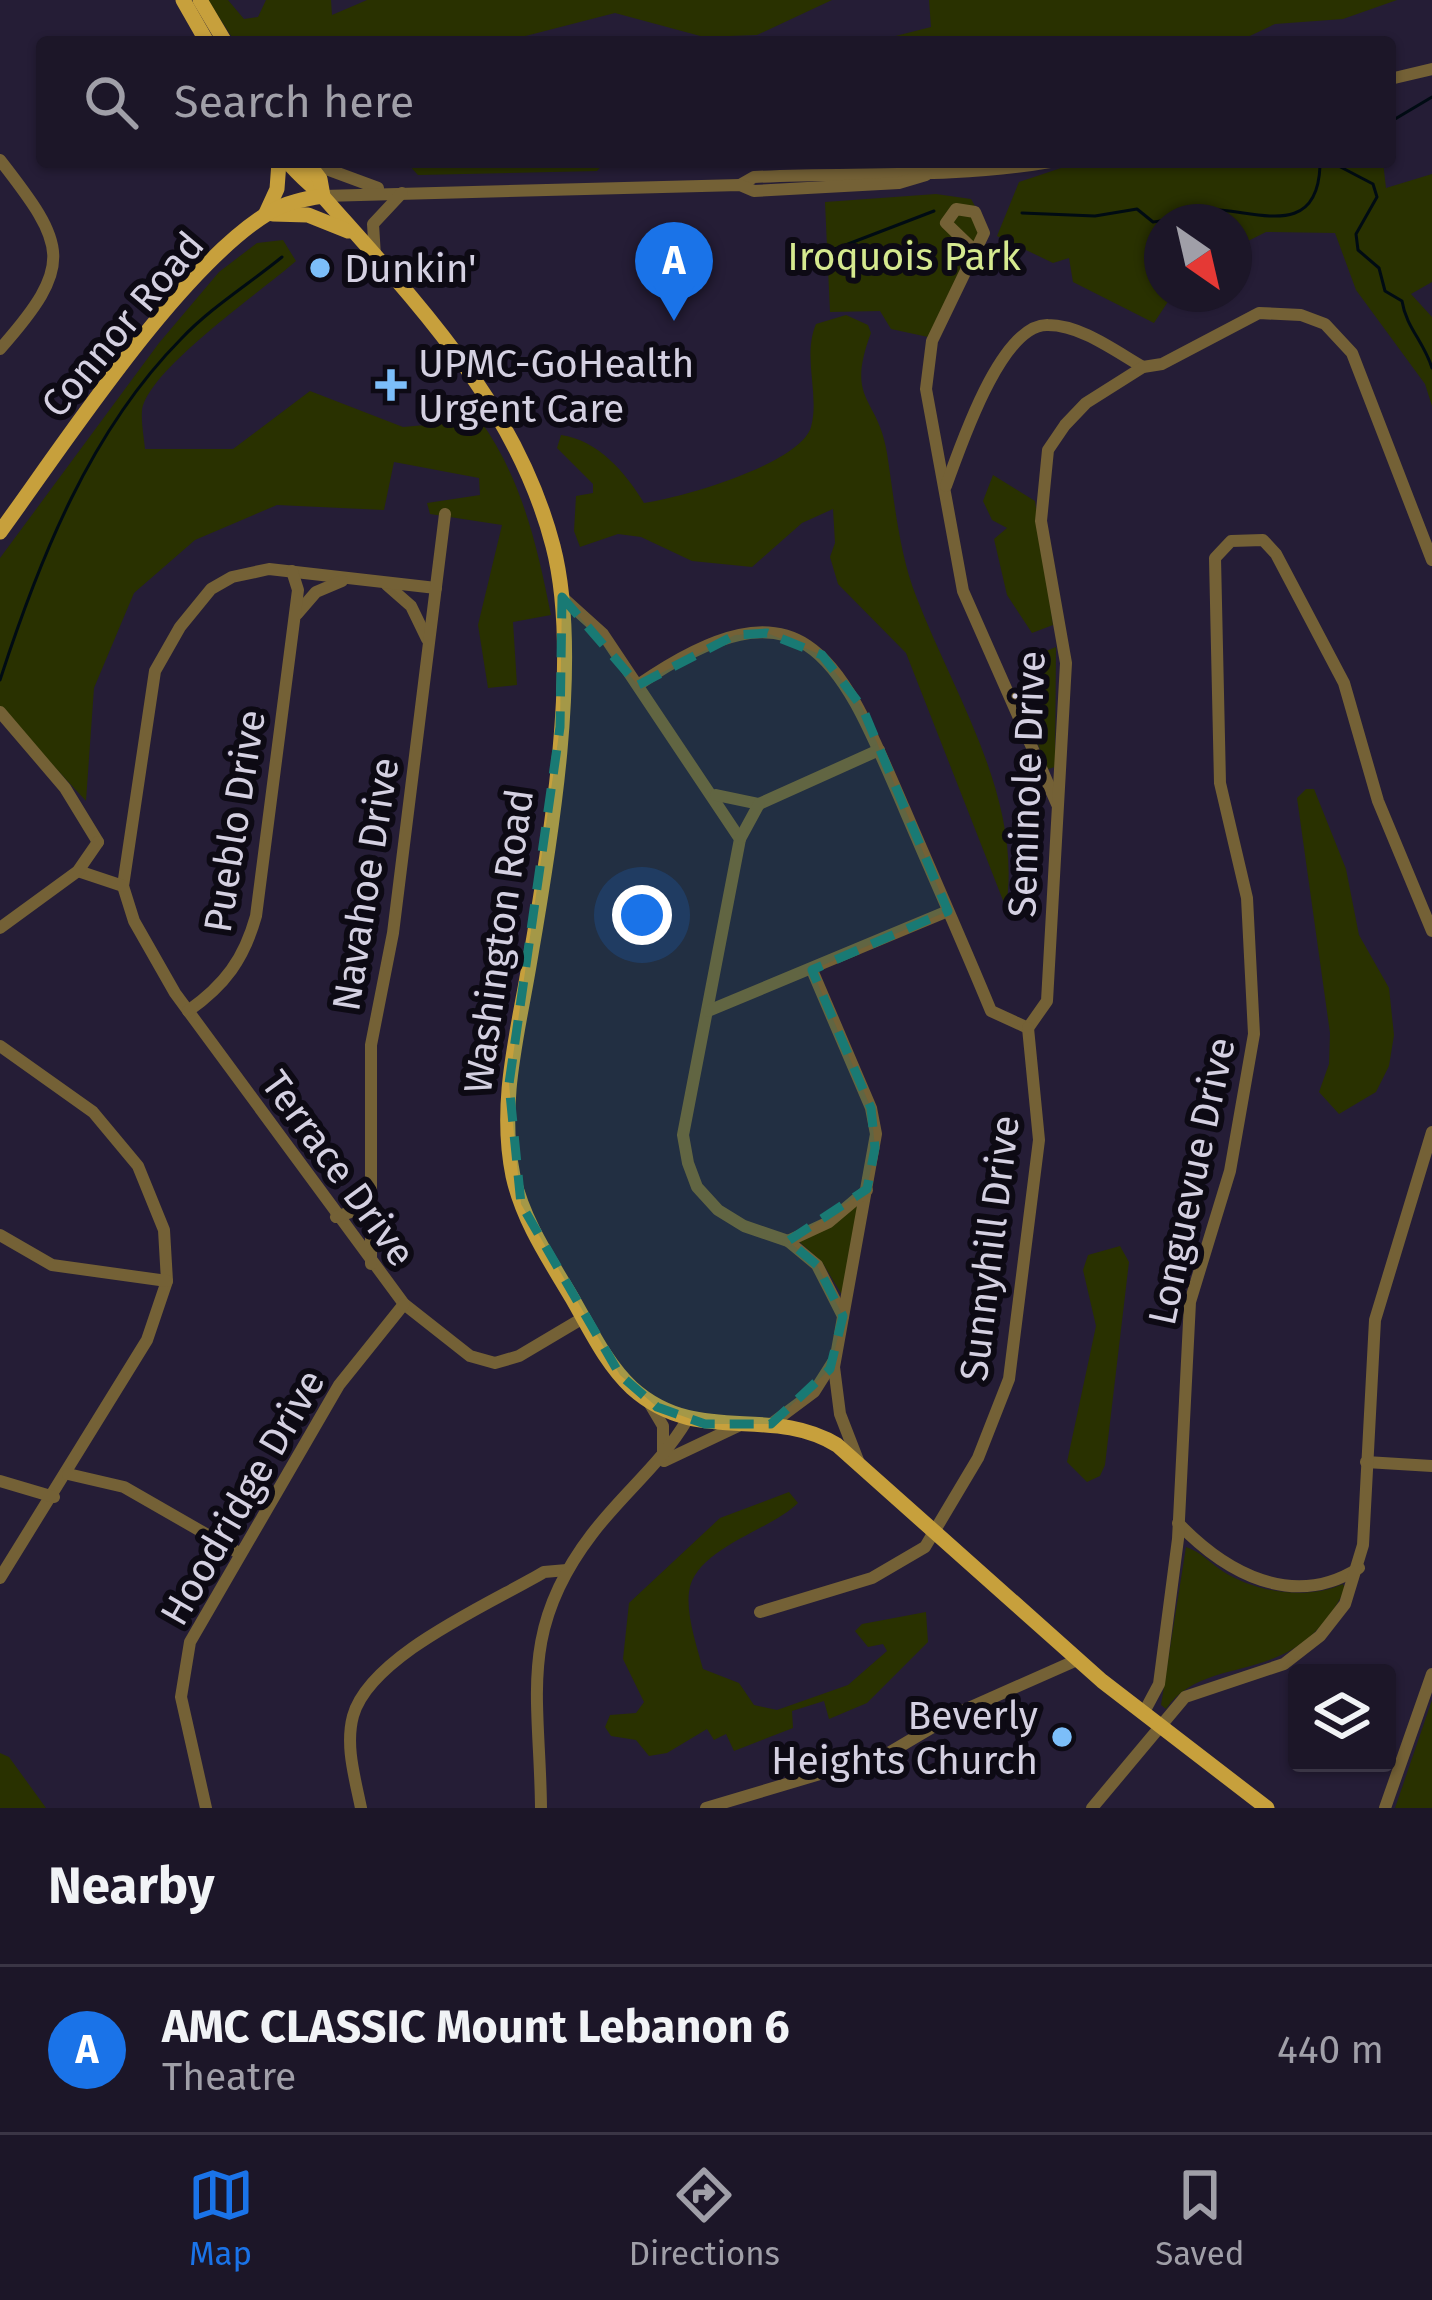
<!DOCTYPE html>
<html lang="en">
<head>
<meta charset="utf-8">
<style>
  body { margin:0; font-family:"Fira Sans",sans-serif; background:#292334; color:#f1f3f6 }
  .controls { position:absolute; right:36px; bottom:36px; display:grid; overflow:hidden; border-radius:12px; box-shadow:0 3px 9px #0004 }
  .controls button { width:108px; height:108px; display:grid; place-items:center; padding:0; border:0; border-bottom:3px solid #3a3545; background:#1c1628; color:#f1f3f6; font:60px sans-serif }
  .compass { position:absolute; left:1144px; top:204px; width:108px; height:108px; border-radius:50%; background:#1c1628; box-shadow:0 3px 9px #0004; rotate:146deg }
  .you { position:absolute; left:642px; top:915px; width:42px; height:42px; margin:-30px; border:9px solid #fff; border-radius:50%; background:#1a73e8; box-shadow:0 0 0 18px #1a73e833 }
  .badge { display:grid; place-items:center; width:78px; height:78px; border-radius:50%; background:#1a73e8; color:#fff; font-size:39px; font-weight:700 }
  .pin { position:absolute; translate:-50% -99px; filter:drop-shadow(0 3px 6px #0008) }
  .pin::after { content:''; position:absolute; top:63px; width:42px; height:36px; background:inherit; clip-path:polygon(0 0,100% 0,50% 100%) }
  .list { margin:0; padding:0; list-style:none }
  h2 { display:flex; justify-content:space-between; align-items:center; height:156px; margin:0; padding:0 48px; font-size:51px }
  h2 small { font-size:39px; font-weight:400; color:#a09fa8 }
  .list li { display:grid; grid-template-columns:78px 1fr auto; gap:36px; align-items:center; box-sizing:border-box; height:168px; padding:0 48px; border-top:3px solid #3a3545 }
  .list b { display:block; font-size:45px; white-space:nowrap }
  .list p { margin:0; font-size:39px; white-space:nowrap; color:#a09fa8 }
  .list em { font-size:39px; font-style:normal; color:#a09fa8 }
  .icon { flex:none; width:66px; height:66px; fill:none; stroke:currentColor; stroke-width:2; stroke-linecap:round; stroke-linejoin:round }
  .map { position:relative; flex:none; width:1432px; height:1808px; overflow:hidden }
  .search { position:absolute; background:#1c1628; box-shadow:0 3px 9px #0004; left:36px; right:36px; top:36px; height:132px; display:flex; align-items:center; gap:30px; box-sizing:border-box; padding:0 42px; border-radius:12px; color:#a09fa8; font-size:45px }
  .sheet { height:324px; background:#1c1628 }
  nav { display:flex; justify-content:space-around; align-items:center; box-sizing:border-box; height:168px; border-top:3px solid #3a3545; background:#1c1628; font-size:33px; color:#a09fa8 }
  nav a { display:grid; justify-items:center; gap:6px }
  nav .on { color:#1a73e8 }
  .map>svg:first-child { display:block }
  .green { fill:#293100 }
  .lines { fill:none; stroke-linecap:round; stroke-linejoin:round }
  .stream { stroke:#000b13; stroke-width:3 }
  .minor { stroke:#746136; stroke-width:12 }
  .major { stroke:#c7a03c; stroke-width:15 }
  .marked { fill:#197a74; fill-opacity:0.2; stroke:#197a74; stroke-width:9; stroke-dasharray:24 15; stroke-linejoin:round }
  .poi-dot { fill:#7cbef9; stroke:#0d0a14; stroke-width:4.5 }
  .labels { text-anchor:middle; stroke-width:12; stroke-linejoin:round; paint-order:stroke }
  .park-label { font-size:39px; fill:#d5e98f; stroke:#0d0a14 }
  .poi-label { font-size:39px; fill:#d4d0e1; stroke:#0d0a14; text-anchor:start }
  .street-label { font-size:39px; fill:#d4d0e1; stroke:#0d0a14 }
</style>
</head>
<body>
<div class="map">
<svg width="1432" height="1808" viewBox="0 0 1432 1808">
  <rect width="100%" height="100%" fill="#251d36"/>
  <g class="green">
    <polygon points="208,0 228,0 244,19 258,17 266,0 331,0 332,15 367,0 832,0 757,35 704,37 615,13 502,42 235,42"/>
    <polygon points="929,0 1397,0 1343,19 1275,24 1237,42 872,42 931,27"/>
    <polygon points="406,162 605,162 597,171 418,175"/>
    <polygon points="1079,162 1383,162 1386,188 1432,174 1432,282 1411,294 1432,317 1432,406 1425,384 1356,290 1335,233 1266,232 1234,248 1234,222 1162,222 1162,294 1173,294 1154,323 1073,282 1069,258 1053,263 997,236 1019,182"/>
    <polygon points="936,194 971,199 987,227 928,337 891,329 880,311 830,312 825,202"/>
    <path d="M283 240 296 261C262 291 146 371 142 411 141 423 144 437 145 449H233L310 391 403 427 480 420C522 479 537 545 551 615L513 622 517 685 488 688 478 625 502 525 430 514 427 503 480 495 479 478 394 462 384 510 277 505 195 540 134 593 94 688 86 801 0 708V558L159 343 219 272 257 243Z"/>
    <path d="M846 315 868 325 871 333C845 402 878 396 887 453 894 498 899 553 916 596 954 695 1023 798 1006 908L906 653 838 584 830 557 835 543 833 509 802 523 752 567 692 561 641 537 618 534 580 547 574 531 576 496 593 493V484L557 448 561 435C598 440 626 473 644 503 681 498 800 464 811 427 820 394 802 357 816 324Z"/>
    <polygon points="993,475 1035,501 1053,625 1032,633 1007,595 994,539 1007,528 992,520 983,501"/>
    <polygon points="1056,647 1055,767 1048,769 1016,690 1037,677 1036,655"/>
    <polygon points="1306,789 1314,789 1346,869 1359,935 1389,988 1394,1035 1389,1066 1376,1092 1339,1114 1319,1092 1329,1064 1330,1033 1297,798"/>
    <polygon points="862,1200 842,1295 822,1262 796,1239"/>
    <polygon points="1120,1246 1129,1262 1105,1465 1100,1476 1087,1482 1067,1462 1096,1326 1083,1270 1088,1255"/>
    <path d="M789 1492 798 1503C770 1531 695 1548 689 1592 686 1615 697 1647 703 1669L739 1683 754 1705 777 1710 848 1685 887 1651 883 1644 868 1647 855 1631 862 1624 926 1612 928 1642 867 1703 829 1719 824 1701 792 1711 793 1728 734 1751 726 1734 714 1740 707 1729 667 1753 649 1756 636 1740 611 1736 605 1727 610 1715 636 1713 644 1702 623 1659 629 1603 720 1518Z"/>
    <path d="M1186 1547C1200 1551 1211 1564 1224 1572 1258 1593 1307 1600 1343 1584L1345 1589C1295 1693 1208 1649 1166 1709L1161 1705Z"/>
    <polygon points="1432,1700 1432,1808 1395,1808"/>
    <polygon points="0,1753 9,1757 46,1808 0,1808"/>
  </g>
  <g class="lines">
    <g class="stream">
      <polyline points="1390,122 1432,97"/>
      <path d="M1331 162 1373 184 1377 197 1356 234 1358 250 1379 268 1385 291 1402 301C1406 327 1424 342 1432 368"/>
      <path d="M1022 213 1095 216 1137 209 1153 222C1169 221 1183 212 1199 210 1244 204 1317 247 1320 166L1327 162"/>
      <polyline points="822,254 934,211"/>
      <path d="M0 680C39 560 90 431 181 339 210 308 249 284 282 257"/>
    </g>
    <g class="minor">
      <polyline points="1390,79 1432,69"/>
      <path d="M0 160C67 246 75 264 0 349"/>
      <polyline points="313,164 378,188"/>
      <path d="M740 185 754 177C853 172 952 179 1050 162"/>
      <polyline points="323,196 740,185 754,191 899,183 926,175"/>
      <polyline points="976,252 946,223 956,209 975,212 984,233 932,341 926,389 963,591 1057,804"/>
      <polyline points="375,256 373,224 402,193"/>
      <path d="M946 486C960 448 1001 323 1048 325 1081 325 1115 351 1143 367"/>
      <polyline points="387,585 411,606 427,639"/>
      <polyline points="436,588 269,569 232,577 211,589 180,627 155,671 123,886 134,921 175,993 404,1304 470,1356 495,1363 519,1356 583,1318"/>
      <polyline points="562,597 603,634 740,839 683,1135 688,1163 697,1187 718,1210 744,1226 788,1241 817,1265 843,1316"/>
      <polyline points="297,614 316,592 342,581"/>
      <path d="M638 685C807 568 841 662 904 808 933 876 963 943 991 1011L1028 1028"/>
      <polyline points="0,712 65,788 98,842"/>
      <polyline points="716,795 759,804 879,750"/>
      <polyline points="740,839 759,804"/>
      <polyline points="78,871 123,886"/>
      <polyline points="0,928 78,871 98,842"/>
      <polyline points="812,970 871,1108 876,1134 834,1367 840,1414 859,1463"/>
      <path d="M188 1011C225 985 244 959 256 916L298 590 292 571"/>
      <polyline points="708,1011 948,911"/>
      <polyline points="1028,1028 1047,1001 1066,663 1041,521 1048,450 1065,425 1086,403 1143,367 1162,364 1259,313 1301,315 1325,324 1352,353 1432,560"/>
      <polyline points="0,1046 93,1112 138,1166 164,1230 167,1281 147,1340 0,1578"/>
      <polyline points="336,1217 368,1206"/>
      <polyline points="0,1235 52,1265 167,1281"/>
      <polyline points="788,1241 829,1222 867,1190"/>
      <polyline points="371,1264 371,1045 393,933 445,514"/>
      <polyline points="650,1404 663,1426 663,1452"/>
      <polyline points="771,1424 814,1392 833,1362"/>
      <polyline points="664,1461 738,1426"/>
      <polyline points="1366,1462 1432,1466"/>
      <polyline points="68,1474 124,1487 239,1553"/>
      <polyline points="0,1481 54,1497"/>
      <path d="M1178 1523C1226 1573 1293 1610 1359 1568"/>
      <polyline points="760,1612 872,1578 925,1547 978,1458 1009,1379 1039,1140 1028,1028"/>
      <polyline points="1143,1714 1159,1684 1178,1539 1190,1302 1230,1171 1254,1034 1247,898 1220,783 1215,558 1231,541 1263,540 1276,554 1344,683 1378,801 1432,931"/>
      <polyline points="206,1808 181,1697 190,1642 339,1385 404,1304"/>
      <path d="M361 1808C355 1778 345 1746 353 1716 370 1655 492 1603 544 1572L567 1570"/>
      <path d="M541 1808C540 1698 517 1632 592 1534 623 1493 661 1464 687 1420"/>
      <polyline points="706,1808 887,1754 953,1715 1077,1660"/>
      <polyline points="1092,1808 1185,1697 1284,1664 1320,1636 1345,1604 1363,1545 1375,1320 1432,1132"/>
      <polyline points="1385,1808 1432,1674"/>
    </g>
    <g class="major">
      <polyline points="183,0 207,42"/>
      <polyline points="200,0 225,42"/>
      <path d="M288 162C300 177 314 187 326 200 419 305 517 407 553 546 582 657 550 845 530 960 518 1033 498 1102 513 1176 523 1221 549 1259 572 1298 590 1329 606 1364 632 1388 698 1447 769 1404 837 1445L1102 1681 1267 1808"/>
      <polyline points="307,162 320,179 323,196"/>
      <polyline points="266,213 277,189 279,162"/>
      <polyline points="273,214 308,215 348,231"/>
      <path d="M0 532C65 443 179 267 270 212 287 202 304 199 323 196"/>
    </g>
  </g>
  <path class="marked" d="M562 597 638 685 735 635 767 633 822 655 862 707 948 911 812 970 871 1108 875 1148 867 1189 788 1241 817 1265 843 1316 830 1369 771 1424H705L657 1407 620 1375 521 1204 509 1084 560 727Z"/>
  <g class="poi-dot">
    <circle cx="320" cy="268" r="12"/>
    <path d="M385 367h12v12h12v12h-12v12h-12v-12h-12v-12h12z"/>
    <circle cx="1062" cy="1737" r="12"/>
  </g>
  <g class="labels">
    <g class="park-label">
      <text x="904" y="270">Iroquois Park</text>
    </g>
    <g class="poi-label">
      <text x="344" y="282">Dunkin'</text>
      <text x="418" y="377">UPMC-GoHealth<tspan x="418" dy="45">Urgent Care</tspan></text>
      <text x="1038" y="1729" text-anchor="end">Beverly<tspan x="1038" dy="45">Heights Church</tspan></text>
    </g>
    <g class="street-label">
      <text transform="translate(122 324) rotate(-50)" y="14">Connor Road</text>
      <text transform="translate(1026 784) rotate(-88)" y="14">Seminole Drive</text>
      <text transform="translate(234 821) rotate(-81)" y="14">Pueblo Drive</text>
      <text transform="translate(365 884) rotate(-81)" y="14">Navahoe Drive</text>
      <text transform="translate(498 941) rotate(-82)" y="14">Washington Road</text>
      <text transform="translate(339 1168) rotate(54)" y="14">Terrace Drive</text>
      <text transform="translate(1191 1181) rotate(-78)" y="14">Longuevue Drive</text>
      <text transform="translate(989 1248) rotate(-83)" y="14">Sunnyhill Drive</text>
      <text transform="translate(242 1497) rotate(-60)" y="14">Hoodridge Drive</text>
    </g>
  </g>
</svg>
<div class="controls">
<button><svg class="icon" aria-label="layers" viewBox="0 0 24 24"><path d="M12 4l9 5-9 5-9-5zM3 14l9 5 9-5"/></svg></button>
</div>
<svg class="compass" viewBox="-18 -18 36 36"><path d="M0-13l5 13h-10z" fill="#e53935"/><path d="M0 13l5-13h-10z" fill="#a09fa8"/></svg>
<div class="you"></div>
<div class="pin badge" style="left:674px;top:321px">A</div>
<div class="search"><svg class="icon" aria-label="search" viewBox="0 0 24 24"><circle cx="10" cy="10" r="6"/><path d="M15 15l6 6"/></svg>Search here</div>
</div>
<section class="sheet">
<h2>Nearby<small></small></h2>
<ul class="list">
<li><span class="badge">A</span><div><b>AMC CLASSIC Mount Lebanon 6</b><p>Theatre</p></div><em>440 m</em></li>
</ul>
</section>
<nav>
<a class="on"><svg class="icon" aria-label="map" viewBox="0 0 24 24"><path d="M3 6l6-2 6 2 6-2v14l-6 2-6-2-6 2zM9 4v14M15 6v14"/></svg>Map</a>
<a><svg class="icon" aria-label="directions" viewBox="0 0 24 24"><path d="M12 3l9 9-9 9-9-9zM9 14v-3h6M13 9l2 2-2 2"/></svg>Directions</a>
<a><svg class="icon" aria-label="saved" viewBox="0 0 24 24"><path d="M7 4h10v16l-5-4-5 4z"/></svg>Saved</a>
</nav>
</body>
</html>
